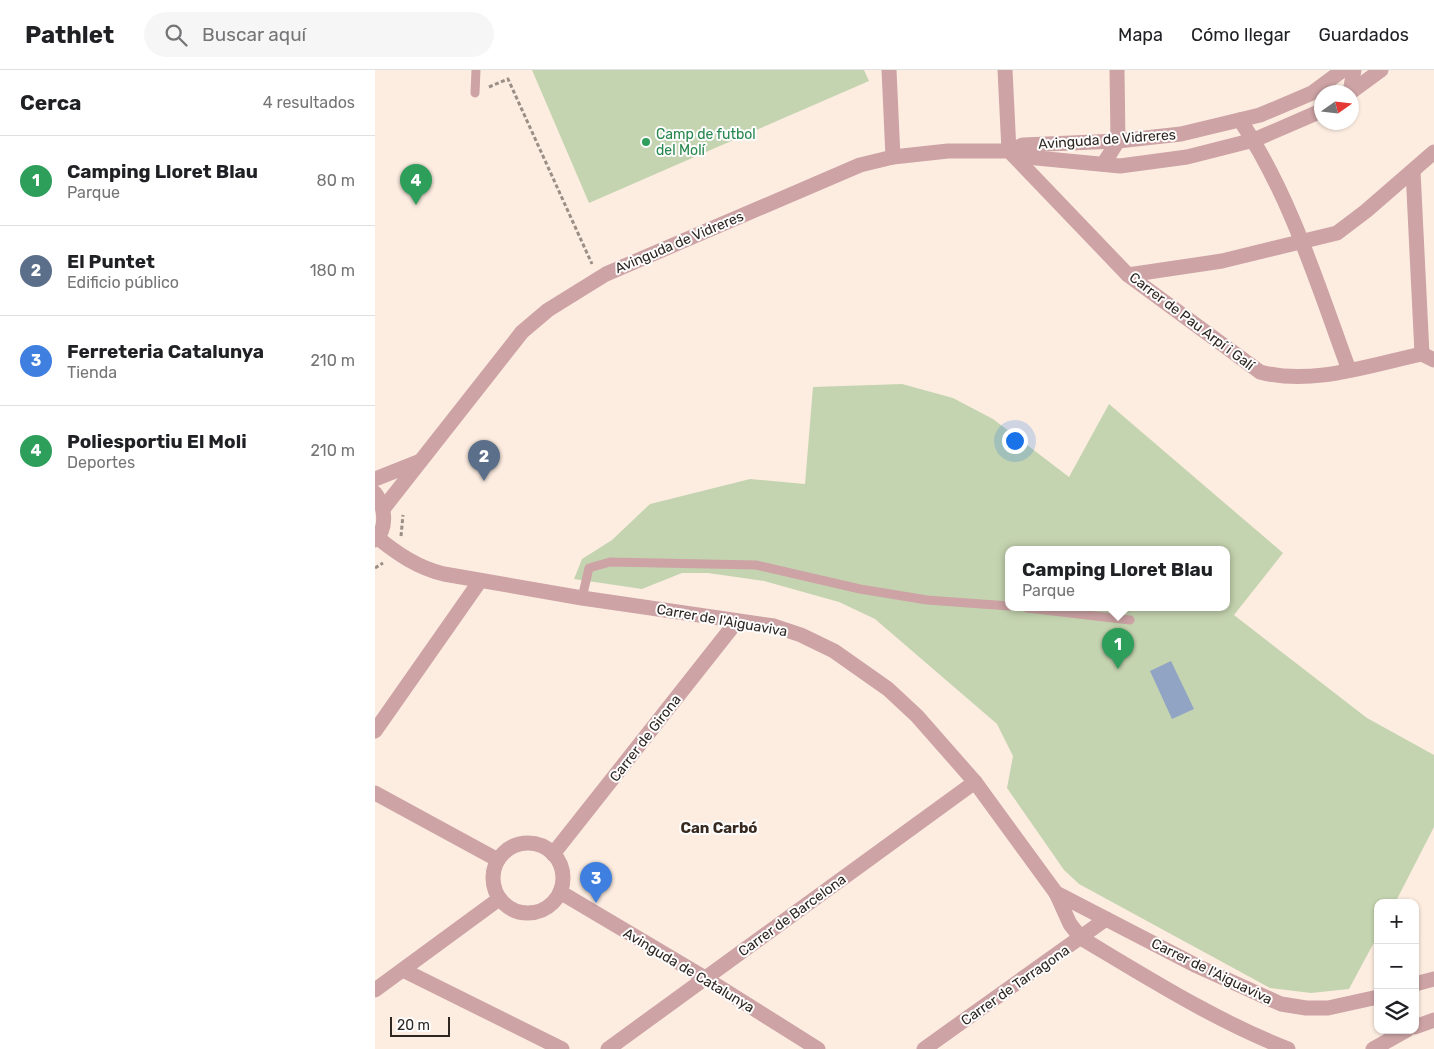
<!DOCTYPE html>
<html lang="es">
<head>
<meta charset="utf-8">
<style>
  body { margin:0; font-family:Rubik,sans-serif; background:#f6f6f6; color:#202124 }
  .controls { position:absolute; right:15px; bottom:15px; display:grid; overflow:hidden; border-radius:10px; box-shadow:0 1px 4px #0004 }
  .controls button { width:45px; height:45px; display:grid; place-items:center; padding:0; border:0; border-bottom:1px solid #e0e0e0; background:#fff; color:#202124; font:25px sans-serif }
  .compass { position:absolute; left:939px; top:15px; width:45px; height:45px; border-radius:50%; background:#fff; box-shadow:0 1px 4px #0004; rotate:76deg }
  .scale { position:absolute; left:15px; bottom:12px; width:60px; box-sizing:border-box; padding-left:5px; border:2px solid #2e2721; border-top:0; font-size:14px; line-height:18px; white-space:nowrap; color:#2e2721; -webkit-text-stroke:4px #fdfdfd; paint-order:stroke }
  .you { position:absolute; left:639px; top:370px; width:18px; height:18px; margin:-12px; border:4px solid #fff; border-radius:50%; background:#1a73e8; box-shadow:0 0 0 8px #1a73e833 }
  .badge { display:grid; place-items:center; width:32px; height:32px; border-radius:50%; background:#cb402a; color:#fff; font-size:16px; font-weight:700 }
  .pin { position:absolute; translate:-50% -41px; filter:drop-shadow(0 1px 2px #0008) }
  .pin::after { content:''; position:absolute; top:26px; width:18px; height:15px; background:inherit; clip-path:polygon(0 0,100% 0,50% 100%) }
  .popup { position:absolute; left:630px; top:476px; width:225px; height:65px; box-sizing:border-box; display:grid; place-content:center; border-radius:10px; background:#fff; filter:drop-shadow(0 1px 4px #0005); font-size:16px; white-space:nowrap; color:#757577 }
  .popup b { font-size:19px; color:#202124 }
  .popup::after { content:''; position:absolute; left:50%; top:100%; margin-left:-10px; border:10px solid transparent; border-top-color:#fff }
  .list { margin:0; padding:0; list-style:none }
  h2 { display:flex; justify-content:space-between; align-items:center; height:65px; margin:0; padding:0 20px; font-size:21px }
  h2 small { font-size:16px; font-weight:400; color:#757577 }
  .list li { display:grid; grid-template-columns:32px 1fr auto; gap:15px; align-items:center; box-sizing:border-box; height:90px; padding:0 20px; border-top:1px solid #e0e0e0 }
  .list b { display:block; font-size:19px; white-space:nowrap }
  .list p { margin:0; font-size:16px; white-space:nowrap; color:#757577 }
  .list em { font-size:16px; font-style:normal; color:#757577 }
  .icon { flex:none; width:28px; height:28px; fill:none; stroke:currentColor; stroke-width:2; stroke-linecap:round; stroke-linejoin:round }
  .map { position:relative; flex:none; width:1059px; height:979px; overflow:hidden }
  header { display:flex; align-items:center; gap:30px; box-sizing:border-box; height:70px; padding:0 25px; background:#fff; border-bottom:1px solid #e0e0e0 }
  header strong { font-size:24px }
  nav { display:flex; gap:28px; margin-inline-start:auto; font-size:18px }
  .search { width:350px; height:45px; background:#f6f6f6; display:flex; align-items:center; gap:12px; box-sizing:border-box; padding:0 18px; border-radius:28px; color:#757577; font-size:19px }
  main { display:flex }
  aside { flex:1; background:#fff }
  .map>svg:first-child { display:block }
  .green { fill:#c5d4b0; fill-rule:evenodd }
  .water { fill:#91a4c4 }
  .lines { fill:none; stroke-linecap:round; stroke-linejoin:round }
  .path { stroke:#9a8e85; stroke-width:3; stroke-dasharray:4 2.5; stroke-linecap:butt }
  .lane { stroke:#cda3a5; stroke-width:9 }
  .street { stroke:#cda3a5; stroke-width:15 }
  .leisure-dot { fill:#2e9e5b; stroke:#fdfdfd; stroke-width:2 }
  .labels { text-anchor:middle; stroke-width:4; stroke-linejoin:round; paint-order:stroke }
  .leisure-label { font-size:14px; fill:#27864d; stroke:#fdfdfd; text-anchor:start }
  .street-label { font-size:14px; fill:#2e2721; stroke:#fdfdfd }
  .neighbourhood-label { font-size:15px; font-weight:bold; fill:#392a1f; stroke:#fdfdfd }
</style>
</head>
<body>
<header>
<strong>Pathlet</strong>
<div class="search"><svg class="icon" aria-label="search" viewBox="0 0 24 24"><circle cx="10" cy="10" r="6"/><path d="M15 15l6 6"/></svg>Buscar aquí</div>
<nav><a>Mapa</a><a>Cómo llegar</a><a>Guardados</a></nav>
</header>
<main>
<aside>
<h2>Cerca<small>4 resultados</small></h2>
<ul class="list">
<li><span class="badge" style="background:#2e9e5b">1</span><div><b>Camping Lloret Blau</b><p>Parque</p></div><em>80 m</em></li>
<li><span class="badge" style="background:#5c6f8a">2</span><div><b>El Puntet</b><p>Edificio público</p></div><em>180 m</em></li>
<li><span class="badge" style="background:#3f7fe0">3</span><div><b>Ferreteria Catalunya</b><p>Tienda</p></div><em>210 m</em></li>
<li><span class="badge" style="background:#2e9e5b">4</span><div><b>Poliesportiu El Moli</b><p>Deportes</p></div><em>210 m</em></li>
</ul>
</aside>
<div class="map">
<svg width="1059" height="979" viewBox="0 0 1059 979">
  <rect width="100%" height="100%" fill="#fdede1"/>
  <g class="green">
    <polygon points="157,0 489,0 494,11 214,133"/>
    <path d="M527 314 578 328 618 349 694 407 734 334 908 483 859 545 992 648 1059 685V757L1020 833H1003V865L974 919 936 923 895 918 704 814 689 800 632 718 638 686 622 654 500 549 464 532 389 511 333 503H307L267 519 199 509 207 489 237 470 275 434 375 409 430 414 438 317ZM634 480H852V538H634Z"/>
  </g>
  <polygon class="water" points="796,591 819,639 797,649 775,601"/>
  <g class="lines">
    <g class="path">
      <polyline points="114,17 133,9 217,194"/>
      <polyline points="26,466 28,445"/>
      <polyline points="0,498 8,493"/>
    </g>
    <g class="lane">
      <polyline points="100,23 101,0"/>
      <polyline points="207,528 214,498 235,492 381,495 485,519 552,530 634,536"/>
      <polyline points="652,538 755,550"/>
    </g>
    <g class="street">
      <polyline points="514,0 518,87"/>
      <polyline points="630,0 634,81"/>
      <polyline points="975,22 979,0"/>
      <polyline points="976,22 1006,0"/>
      <path d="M865 50C915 124 943 216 974 300"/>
      <polyline points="634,81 648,75 743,71 806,64 885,45 937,23 968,0"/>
      <path d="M637 84 753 205 885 302C937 316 995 295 1047 284L1059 290"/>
      <polyline points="729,93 743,71 742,0"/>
      <polyline points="1038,101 1047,284"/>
      <polyline points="753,205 847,191 962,163 991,141 1059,82"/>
      <polyline points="0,409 43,392"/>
      <path d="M0 423C10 436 13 458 0 470"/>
      <polyline points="8,439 147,262 173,240 231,204 485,95 518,87 573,81 634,81 651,87 745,96 812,87 879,70 946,41"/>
      <path d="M3 468C23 484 43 498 69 504L207 528 399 556 426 565 459 581 513 619 542 646 600 712 681 823 822 896 906 934 931 938H953L1003 927"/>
      <polyline points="0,661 105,511"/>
      <polyline points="0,723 123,790"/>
      <circle cx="153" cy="808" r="35"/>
      <polyline points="178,784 362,551"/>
      <polyline points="185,822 330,908 443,979"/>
      <path d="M681 823 695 854 706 868C773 908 841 951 913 979"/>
      <polyline points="28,900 187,979"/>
      <polyline points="1040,914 1059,909"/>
      <polyline points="0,920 124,829"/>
      <polyline points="1040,957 1059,950"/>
      <polyline points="233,979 600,712"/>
      <polyline points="549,979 731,849"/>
      <polyline points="998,979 1032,960"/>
    </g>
  </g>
  <circle class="leisure-dot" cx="271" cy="72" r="5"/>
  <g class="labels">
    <g class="leisure-label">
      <text x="281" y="69">Camp de futbol<tspan x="281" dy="16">del Molí</tspan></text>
    </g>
    <g class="street-label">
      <text transform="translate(732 69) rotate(-4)" y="5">Avinguda de Vidreres</text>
      <text transform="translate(304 172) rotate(-23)" y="5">Avinguda de Vidreres</text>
      <text transform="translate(817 251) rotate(37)" y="5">Carrer de Pau Arpí i Galí</text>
      <text transform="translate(347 550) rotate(10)" y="5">Carrer de l'Aiguaviva</text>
      <text transform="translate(270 668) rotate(-52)" y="5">Carrer de Girona</text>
      <text transform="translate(417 845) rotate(-36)" y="5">Carrer de Barcelona</text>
      <text transform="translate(314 900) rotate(31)" y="5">Avinguda de Catalunya</text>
      <text transform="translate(837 901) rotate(26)" y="5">Carrer de l'Aiguaviva</text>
      <text transform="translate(640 915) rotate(-35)" y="5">Carrer de Tarragona</text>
    </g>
    <g class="neighbourhood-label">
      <text x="344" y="763">Can Carbó</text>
    </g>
  </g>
</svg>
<div class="controls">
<button>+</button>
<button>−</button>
<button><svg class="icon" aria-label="layers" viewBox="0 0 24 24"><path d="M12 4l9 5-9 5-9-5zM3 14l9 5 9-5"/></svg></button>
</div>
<svg class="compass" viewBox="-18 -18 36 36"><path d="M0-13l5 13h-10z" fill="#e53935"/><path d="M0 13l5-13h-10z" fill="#757577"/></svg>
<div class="scale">20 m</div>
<div class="you"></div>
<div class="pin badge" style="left:743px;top:599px;background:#2e9e5b">1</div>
<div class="popup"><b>Camping Lloret Blau</b>Parque</div>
<div class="pin badge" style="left:109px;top:411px;background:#5c6f8a">2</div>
<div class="pin badge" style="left:221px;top:833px;background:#3f7fe0">3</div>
<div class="pin badge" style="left:41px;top:135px;background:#2e9e5b">4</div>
</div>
</main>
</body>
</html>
